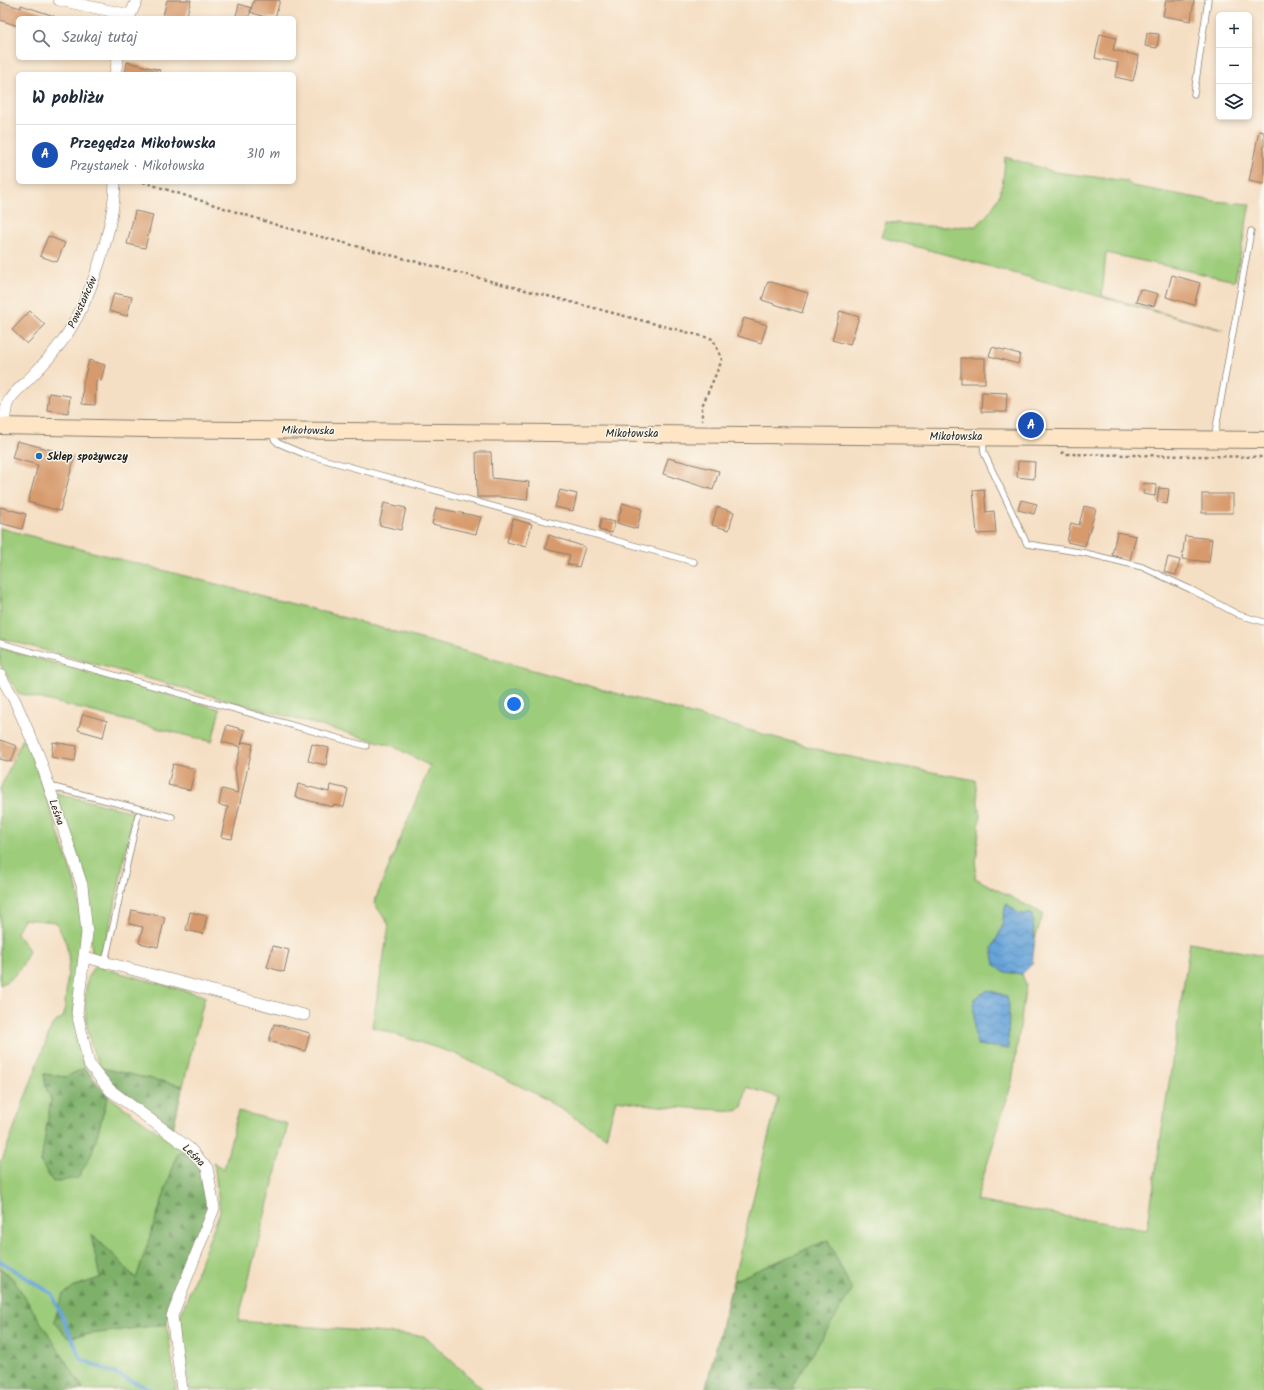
<!DOCTYPE html>
<html lang="pl">
<head>
<meta charset="utf-8">
<style>
  body { margin:0; font-family:Kalam,sans-serif; background:#f2f2f3; color:#1f2937 }
  .controls { position:absolute; right:12px; top:12px; display:grid; overflow:hidden; border-radius:6px; box-shadow:0 2px 6px #0003 }
  .controls button { width:36px; height:36px; display:grid; place-items:center; padding:0; border:0; border-bottom:1px solid #e0e1e3; background:#fff; color:#1f2937; font:20px sans-serif }
  .you { position:absolute; left:514px; top:704px; width:14px; height:14px; margin:-10px; border:3px solid #fff; border-radius:50%; background:#1a73e8; box-shadow:0 0 0 6px #1a73e833 }
  .badge { display:grid; place-items:center; width:26px; height:26px; border-radius:50%; background:#db2777; color:#fff; font-size:13px; font-weight:700 }
  .pin { position:absolute; translate:-50% -50%; border:2px solid #fff; box-shadow:0 1px 4px #0006 }
  .list { margin:0; padding:0; list-style:none }
  h2 { display:flex; justify-content:space-between; align-items:center; height:52px; margin:0; padding:0 16px; font-size:17px }
  h2 small { font-size:13px; font-weight:400; color:#747a83 }
  .list li { display:grid; grid-template-columns:26px 1fr auto; gap:12px; align-items:center; box-sizing:border-box; height:60px; padding:0 16px; border-top:1px solid #e0e1e3 }
  .list b { display:block; font-size:15px; white-space:nowrap }
  .list p { margin:0; font-size:13px; white-space:nowrap; color:#747a83 }
  .list em { font-size:13px; font-style:normal; color:#747a83 }
  .icon { flex:none; width:22px; height:22px; fill:none; stroke:currentColor; stroke-width:2; stroke-linecap:round; stroke-linejoin:round }
  .map { position:relative; flex:none; width:1264px; height:1390px; overflow:hidden }
  .search { position:absolute; background:#fff; box-shadow:0 2px 6px #0003; left:16px; top:16px; width:280px; height:44px; display:flex; align-items:center; gap:10px; box-sizing:border-box; padding:0 14px; border-radius:6px; color:#747a83; font-size:15px }
  .panel { position:absolute; background:#fff; box-shadow:0 2px 6px #0003; left:16px; top:72px; width:280px; height:112px; border-radius:6px }
  .map>svg:first-child { display:block }
  .green { fill:#9dcc7a; stroke:#5c744b }
  .forest { fill:url(#forest-firs); stroke:#4d6643 }
  .water { fill:url(#water-waves); stroke:#42607a }
  .lines { fill:none; stroke-linecap:round; stroke-linejoin:round }
  .stream { stroke:#67a4d9; stroke-width:4 }
  .building { fill:#d79a6c }
  .service-casing { stroke:#887e70; stroke-width:7 }
  .minor-casing { stroke:#887e70; stroke-width:12 }
  .secondary-casing { stroke:#887e70; stroke-width:18 }
  .path { stroke:#887e70; stroke-width:2.5; stroke-dasharray:3 3; stroke-linecap:butt }
  .service { stroke:#fff; stroke-width:5.5 }
  .minor { stroke:#fff; stroke-width:11 }
  .secondary { stroke:#fde5c5; stroke-width:16 }
  .poi-dot { fill:#1f6fb2; stroke:#fbf7ec; stroke-width:1.5 }
  .labels { text-anchor:middle; stroke-width:3; stroke-linejoin:round; paint-order:stroke }
  .street-label { font-size:11px; fill:#1c1c1c; stroke:#fbf7ec }
  .poi-label { font-size:11px; font-weight:bold; fill:#1c1c1c; stroke:#fbf7ec; text-anchor:start }
</style>
</head>
<body>
<div class="map">
<svg width="1264" height="1390" viewBox="0 0 1264 1390">
  <defs>
    <pattern id="forest-firs" width="22" height="20" patternUnits="userSpaceOnUse"><rect width="22" height="20" fill="#7eb06a"/><path d="M5 1l3.5 6h-7zM16 11l3.5 6h-7z" fill="#668e56"/></pattern>
    <pattern id="water-waves" width="16" height="10" patternUnits="userSpaceOnUse"><rect width="16" height="10" fill="#67a4d9"/><path d="M0 5q4-4 8 0t8 0" fill="none" stroke="#5485af"/></pattern>
  </defs>
  <rect width="100%" height="100%" fill="#fbf7ec"/>
  <filter id="ink" filterUnits="userSpaceOnUse"><feTurbulence type="fractalNoise" baseFrequency=".025" numOctaves="2"/><feDisplacementMap in="SourceGraphic" scale="8" xChannelSelector="R" yChannelSelector="G"/><feConvolveMatrix kernelMatrix="1 2 1 2 8 2 1 2 1" color-interpolation-filters="sRGB"/></filter>
  <filter id="wash" filterUnits="userSpaceOnUse"><feTurbulence type="fractalNoise" baseFrequency=".012" numOctaves="4" result="noise"/><feDisplacementMap in="SourceGraphic" scale="16" xChannelSelector="R" yChannelSelector="G"/><feGaussianBlur stdDeviation="0.9" result="paint"/><feColorMatrix in="noise" values="0 0 0 0 0 0 0 0 0 0 0 0 0 0 0 0 0 1.4 0 .05"/><feComposite in="paint" operator="in"/></filter>
  <g filter="url(#wash)">
    <rect width="100%" height="100%" fill="#f5dfc4"/>
    <g class="green">
      <path d="M1005 157 1055 172 1127 181 1132 186 1214 201 1250 204 1235 281 1106 253 1102 296 1223 330 881 237 886 222 940 227 976 226C1001 203 1003 190 1005 157Z"/>
      <polygon points="0,528 320,611 835,754 975,780 980,817 975,878 1043,914 1035,939 1032,914 1020,914 1006,904 1001,931 992,948 1004,972 1022,974 1026,985 1012,1082 976,1201 1147,1230 1190,942 1264,956 1264,1390 795,1390 792,1385 828,1240 733,1281 778,1097 747,1087 742,1107 737,1111 659,1106 616,1100 606,1137 536,1094 456,1054 372,1027 389,925 374,903 430,766 391,745 0,638"/>
      <polygon points="0,648 220,709 212,742 18,693 0,664"/>
      <path d="M25 734 77 889 83 929 74 1012 85 1068 65 1077 44 1074 46 1087 51 1099 41 1163 92 1153 108 1096 186 1152 178 1153 136 1279 113 1254 92 1235 100 1278 78 1285 67 1337 167 1324 176 1390H84L13 1279 0 1268V1161L3 1158 52 1025 64 1016 69 960 66 943 56 922 24 919 16 933 29 950C23 966 16 978 0 985V789Z"/>
      <polygon points="56,793 133,812 114,910 104,950 96,957 92,953 88,883 63,819"/>
      <path d="M95 966 205 996 183 1086 101 1068C98 1061 94 1055 92 1048 86 1029 79 982 95 966Z"/>
      <polygon points="238,1111 288,1124 238,1321 424,1336 484,1390 189,1390 180,1317 220,1211 214,1163 224,1169"/>
    </g>
    <g class="forest">
      <polygon points="85,1068 108,1096 92,1153 78,1178 53,1182 41,1163 51,1099 46,1087 44,1074 65,1077"/>
      <polygon points="101,1068 183,1086 173,1129 112,1083"/>
      <polygon points="178,1152 186,1152 202,1170 206,1193 207,1213 170,1301 167,1324 67,1337 54,1321 63,1294 78,1285 100,1278 91,1235 113,1254 136,1279"/>
      <polygon points="828,1240 852,1290 793,1385 795,1390 705,1390 733,1281"/>
      <polygon points="0,1268 13,1279 84,1390 0,1390"/>
    </g>
    <g class="water">
      <polygon points="1006,904 1020,914 1032,914 1035,939 1032,964 1022,974 1004,972 995,965 992,948 1001,930"/>
      <polygon points="988,990 1007,996 1009,1006 1008,1049 977,1045 974,1029 974,999"/>
    </g>
    <g class="lines">
      <polyline class="stream" points="0,1261 52,1294 81,1359 152,1390"/>
    </g>
    <g id="blocks">
      <g class="building">
        <polygon points="167,0 191,0 186,18 170,18 163,16"/>
        <polygon points="254,0 280,0 275,18 268,18 250,12"/>
        <polygon points="1166,0 1194,0 1191,21 1163,16"/>
        <polygon points="0,2 21,8 21,5 54,16 54,18 18,18 18,26 0,20"/>
        <polygon points="239,4 252,8 248,18 236,16"/>
        <polygon points="1147,33 1159,34 1157,48 1145,46"/>
        <polygon points="1100,34 1116,38 1113,50 1139,56 1133,81 1115,77 1118,63 1095,58"/>
        <polygon points="127,62 160,70 159,74 125,74"/>
        <polygon points="1259,131 1264,132 1264,184 1249,181"/>
        <polygon points="135,211 153,215 145,248 127,244"/>
        <polygon points="48,236 65,243 57,262 40,256"/>
        <polygon points="1172,275 1200,283 1194,305 1166,297"/>
        <polygon points="768,281 808,293 802,313 762,300"/>
        <polygon points="1140,289 1158,294 1154,306 1136,302"/>
        <polygon points="114,293 132,297 127,316 109,311"/>
        <polygon points="30,311 45,325 27,344 12,330"/>
        <polygon points="840,311 859,317 850,345 832,340"/>
        <polygon points="744,318 767,325 761,343 738,336"/>
        <polygon points="992,347 1020,354 1018,364 989,356"/>
        <rect x="961" y="358" width="24" height="25"/>
        <polygon points="89,360 105,365 101,381 96,380 95,405 82,404 83,383"/>
        <polygon points="982,392 1007,393 1006,412 981,412"/>
        <polygon points="49,393 70,396 68,413 47,410"/>
        <polygon points="17,441 75,456 60,511 28,502 38,465 12,458"/>
        <polygon points="476,452 491,452 492,478 529,482 527,500 500,497 477,497"/>
        <polygon points="668,458 719,471 713,490 663,474"/>
        <polygon points="1018,461 1035,462 1034,479 1017,477"/>
        <polygon points="1144,483 1156,485 1155,496 1143,494"/>
        <polygon points="1159,488 1169,489 1167,504 1157,502"/>
        <polygon points="984,489 986,512 994,511 996,533 977,534 973,490"/>
        <polygon points="560,490 577,494 573,511 555,507"/>
        <rect x="1202" y="494" width="31" height="19"/>
        <polygon points="1021,500 1037,504 1034,514 1018,510"/>
        <polygon points="384,503 406,508 401,530 379,525"/>
        <polygon points="623,503 642,509 637,529 617,523"/>
        <polygon points="1084,506 1096,509 1085,546 1067,542 1071,523 1079,525"/>
        <polygon points="0,507 26,514 22,529 0,523"/>
        <polygon points="717,507 734,512 729,530 712,525"/>
        <polygon points="436,508 481,517 476,534 432,524"/>
        <polygon points="513,519 532,524 526,547 507,542"/>
        <polygon points="601,519 615,522 612,533 599,530"/>
        <polygon points="1117,532 1136,536 1130,560 1112,555"/>
        <polygon points="549,535 585,547 579,567 567,564 570,555 545,549"/>
        <polygon points="1185,536 1212,539 1209,562 1182,559"/>
        <polygon points="1168,557 1180,560 1176,575 1164,572"/>
        <polygon points="83,714 107,721 103,737 78,730"/>
        <polygon points="227,725 245,730 241,745 242,742 253,744 232,839 221,837 228,807 219,805 222,789 238,793 235,769 241,747 222,742"/>
        <polygon points="0,740 17,746 11,762 0,759"/>
        <polygon points="53,742 77,746 75,761 51,757"/>
        <polygon points="312,744 329,748 326,765 308,761"/>
        <polygon points="173,764 195,769 190,790 168,785"/>
        <polygon points="298,784 329,792 330,785 348,789 344,807 333,805 333,807 295,797"/>
        <polygon points="132,910 165,917 158,947 139,943 143,927 129,924"/>
        <polygon points="190,912 207,916 203,934 186,930"/>
        <polygon points="273,946 289,950 284,972 267,967"/>
        <polygon points="274,1024 310,1033 305,1051 269,1041"/>
      </g>
    </g>
  </g>
  <g filter="url(#ink)">
    <use href="#blocks" fill-opacity="0" stroke="#887e70" stroke-width="1"/>
    <g class="lines">
      <g class="service-casing">
        <g id="service">
          <polyline points="1194,94 1208,0"/>
          <polyline points="273,432 274,439 278,443 304,454 694,562"/>
          <polyline points="983,438 984,453 1027,544 1085,553 1142,567 1190,589 1239,615 1264,622"/>
          <polyline points="1214,439 1251,231"/>
          <polyline points="0,643 366,746"/>
          <polyline points="49,786 172,817"/>
          <polyline points="105,962 138,815"/>
        </g>
      </g>
      <g class="minor-casing">
        <g id="minor">
          <polyline points="59,0 130,15"/>
          <polyline points="129,18 137,0"/>
          <polyline points="115,74 118,58"/>
          <path d="M4 426C5 418 5 409 8 402 13 393 22 386 29 379 41 367 53 354 63 340 90 303 114 228 115 182"/>
          <polyline points="0,675 15,701 39,756 82,885 87,933 77,1013 89,1064 110,1090 189,1148 207,1168 214,1208 172,1316 182,1390"/>
          <polyline points="85,957 304,1015"/>
        </g>
      </g>
      <g class="secondary-casing">
        <polyline id="secondary" points="0,426 146,429 1264,440"/>
      </g>
      <g class="path">
        <polyline points="143,182 283,227 713,339 722,360 702,406 702,421"/>
        <polyline points="1061,452 1065,454 1264,457"/>
      </g>
      <use href="#service" class="service"/>
      <use href="#minor" class="minor"/>
      <use href="#secondary" class="secondary"/>
    </g>
  </g>
  <circle class="poi-dot" cx="39" cy="456" r="4"/>
  <g class="labels">
    <g class="street-label">
      <text transform="translate(82 302) rotate(-66)" y="4">Powstańców</text>
      <text transform="translate(308 430) rotate(1)" y="4">Mikołowska</text>
      <text x="632" y="437">Mikołowska</text>
      <text x="956" y="440">Mikołowska</text>
      <text transform="translate(57 812) rotate(71)" y="4">Leśna</text>
      <text transform="translate(194 1155) rotate(44)" y="4">Leśna</text>
    </g>
    <g class="poi-label">
      <text x="47" y="460">Sklep spożywczy</text>
    </g>
  </g>
</svg>
<div class="controls">
<button>+</button>
<button>−</button>
<button><svg class="icon" aria-label="layers" viewBox="0 0 24 24"><path d="M12 4l9 5-9 5-9-5zM3 14l9 5 9-5"/></svg></button>
</div>
<div class="you"></div>
<div class="pin badge" style="left:1031px;top:425px;background:#1a4fb4">A</div>
<div class="search"><svg class="icon" aria-label="search" viewBox="0 0 24 24"><circle cx="10" cy="10" r="6"/><path d="M15 15l6 6"/></svg>Szukaj tutaj</div>
<section class="panel">
<h2>W pobliżu<small></small></h2>
<ul class="list">
<li><span class="badge" style="background:#1a4fb4">A</span><div><b>Przegędza Mikołowska</b><p>Przystanek · Mikołowska</p></div><em>310 m</em></li>
</ul>
</section>
</div>
</body>
</html>
